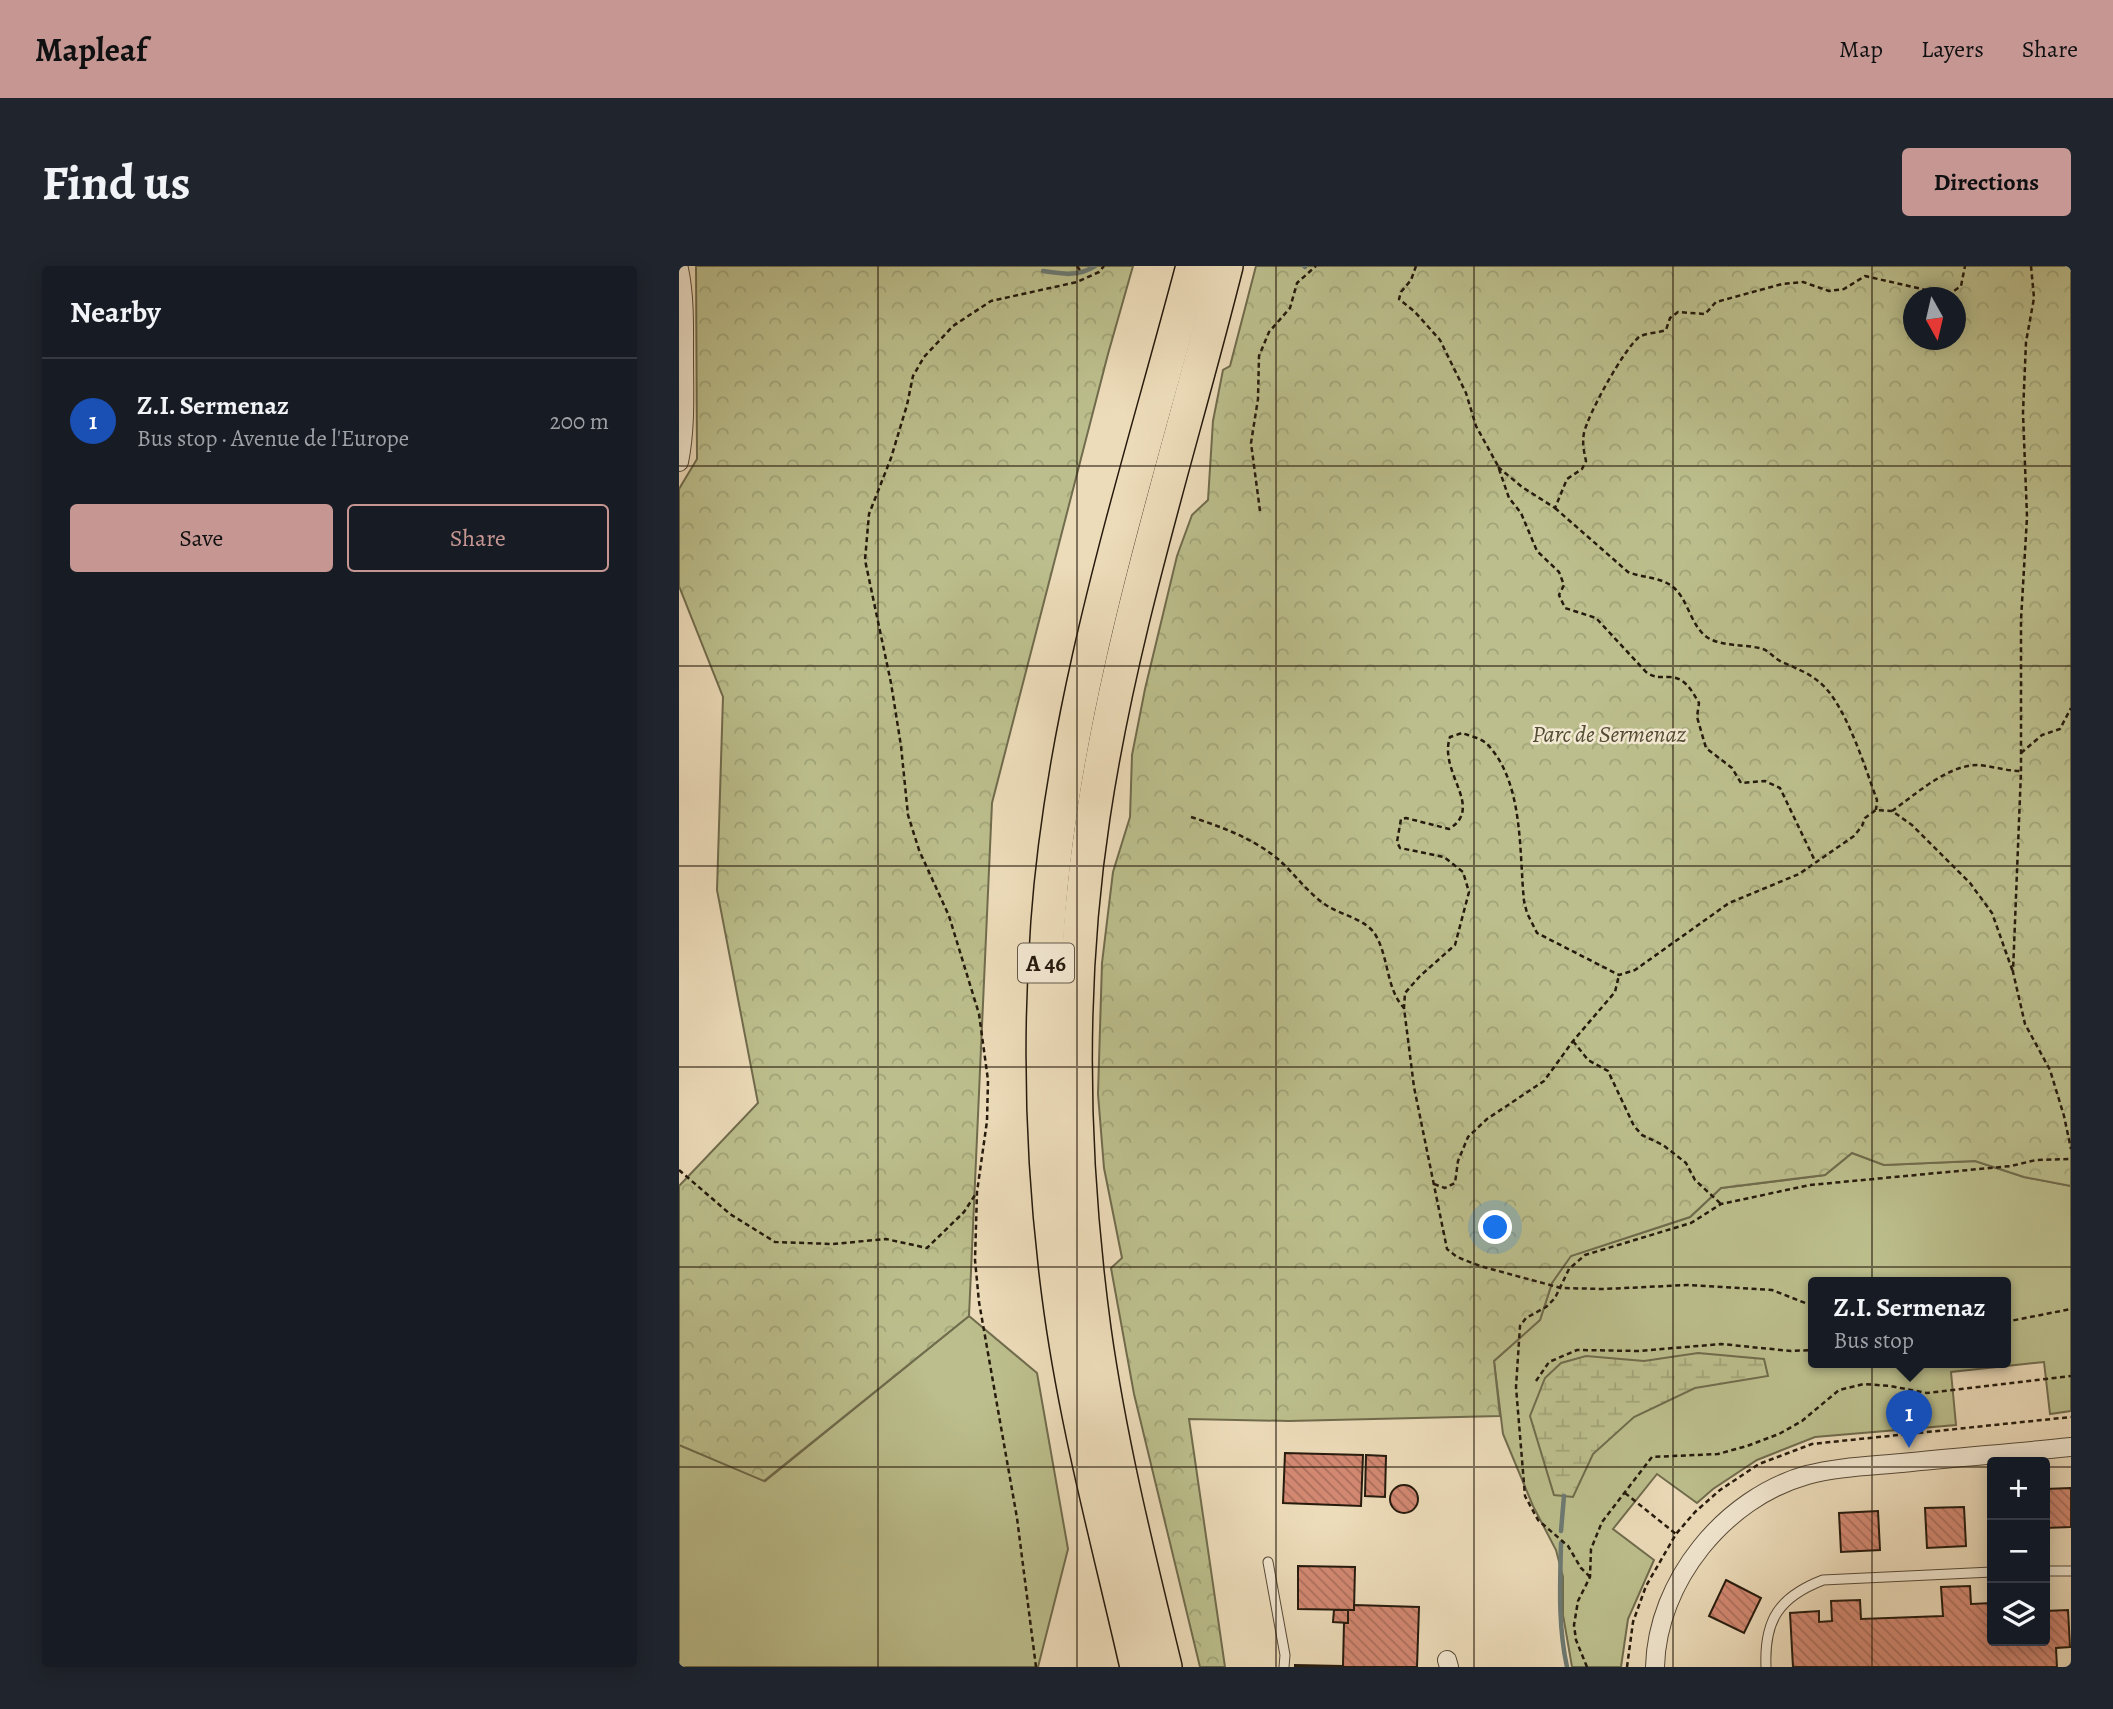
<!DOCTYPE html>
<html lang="en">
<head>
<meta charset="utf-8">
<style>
  body { margin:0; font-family:Alegreya,serif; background:#20242c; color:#f1f3f6 }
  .controls { position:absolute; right:21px; bottom:21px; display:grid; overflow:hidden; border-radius:7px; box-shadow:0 4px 18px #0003 }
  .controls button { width:63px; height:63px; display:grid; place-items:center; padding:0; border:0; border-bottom:2px solid #363941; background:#171b24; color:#f1f3f6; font:35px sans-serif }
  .compass { position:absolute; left:1224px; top:21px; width:63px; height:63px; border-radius:50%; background:#171b24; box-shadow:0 4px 18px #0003; rotate:172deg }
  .you { position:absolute; left:817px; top:962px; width:24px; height:24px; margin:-18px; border:5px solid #fff; border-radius:50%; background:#1a73e8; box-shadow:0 0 0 10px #1a73e833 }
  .badge { display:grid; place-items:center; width:46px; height:46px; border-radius:50%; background:#c59692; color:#fff; font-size:23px; font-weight:700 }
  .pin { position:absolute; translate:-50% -58px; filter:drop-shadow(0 2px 4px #0008) }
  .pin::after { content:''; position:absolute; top:37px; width:24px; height:21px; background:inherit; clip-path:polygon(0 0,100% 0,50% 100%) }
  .popup { position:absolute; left:1129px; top:1011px; width:203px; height:91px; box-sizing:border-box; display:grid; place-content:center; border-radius:7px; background:#171b24; filter:drop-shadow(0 2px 5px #0005); font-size:23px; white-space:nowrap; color:#9ea1a6 }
  .popup b { font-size:26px; color:#f1f3f6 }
  .popup::after { content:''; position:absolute; left:50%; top:100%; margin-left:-14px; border:14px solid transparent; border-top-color:#171b24 }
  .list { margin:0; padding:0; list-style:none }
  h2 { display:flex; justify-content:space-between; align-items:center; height:91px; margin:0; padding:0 28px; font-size:30px }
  h2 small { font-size:23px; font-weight:400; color:#9ea1a6 }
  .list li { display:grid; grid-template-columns:46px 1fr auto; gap:21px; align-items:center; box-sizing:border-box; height:126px; padding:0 28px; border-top:2px solid #363941 }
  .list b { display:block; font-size:26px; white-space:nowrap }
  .list p { margin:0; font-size:23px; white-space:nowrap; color:#9ea1a6 }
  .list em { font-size:23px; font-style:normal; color:#9ea1a6 }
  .actions { display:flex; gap:14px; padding:21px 28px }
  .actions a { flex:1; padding:16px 0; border:2px solid #c59692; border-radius:7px; text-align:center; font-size:24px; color:#c59692 }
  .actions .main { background:#c59692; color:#111 }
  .icon { flex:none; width:38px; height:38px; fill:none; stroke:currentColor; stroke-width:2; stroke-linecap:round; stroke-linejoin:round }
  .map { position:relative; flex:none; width:1392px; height:1401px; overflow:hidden; border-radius:7px }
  header { display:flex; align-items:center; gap:42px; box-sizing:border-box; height:98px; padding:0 35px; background:#c59692; color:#111 }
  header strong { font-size:33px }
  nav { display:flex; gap:38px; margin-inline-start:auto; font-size:24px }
  .intro { display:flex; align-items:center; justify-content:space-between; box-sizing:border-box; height:168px; padding:0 42px }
  h1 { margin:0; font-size:49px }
  .button { padding:18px 32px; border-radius:7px; background:#c59692; color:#111; font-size:24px; font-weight:700 }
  main { display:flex; gap:42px; padding:0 42px }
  aside { flex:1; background:#171b24; border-radius:7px; box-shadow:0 4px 18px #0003 }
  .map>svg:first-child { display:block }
  .grass { fill:#bcbf8d; stroke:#706c4d; stroke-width:2; fill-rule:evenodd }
  .forest { fill:url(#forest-crowns); stroke:#706c4d; stroke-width:2; fill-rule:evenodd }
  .wetland { fill:url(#wetland-marsh); stroke:#706c4d; stroke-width:2 }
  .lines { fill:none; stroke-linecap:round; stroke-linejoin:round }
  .stream { stroke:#6c7a73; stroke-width:4.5 }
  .building { fill:url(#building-back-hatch); stroke:#251a0d; stroke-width:2 }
  .service-casing { stroke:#574a38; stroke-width:11 }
  .minor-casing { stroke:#574a38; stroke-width:20 }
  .motorway-casing { stroke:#251a0d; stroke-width:36 }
  .path { stroke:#251a0d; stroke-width:2.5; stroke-dasharray:5 3.5; stroke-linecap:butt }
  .service { stroke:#f3e8d2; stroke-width:9 }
  .minor { stroke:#f3e8d2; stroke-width:18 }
  .motorway { stroke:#eddcba; stroke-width:33 }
  .grid { fill:none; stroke:#251a0d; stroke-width:2; stroke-opacity:0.55 }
  .labels { text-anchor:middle; stroke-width:5; stroke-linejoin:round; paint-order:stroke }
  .shield { fill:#f3e8d2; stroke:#635848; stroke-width:2 }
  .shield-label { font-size:23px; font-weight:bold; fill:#251a0d }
  .park-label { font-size:24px; font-style:italic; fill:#524c33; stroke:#f3e8d2 }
</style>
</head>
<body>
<header>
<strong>Mapleaf</strong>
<nav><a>Map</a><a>Layers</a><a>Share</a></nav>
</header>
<div class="intro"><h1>Find us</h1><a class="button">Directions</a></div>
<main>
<aside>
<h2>Nearby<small></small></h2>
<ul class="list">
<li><span class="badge" style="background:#1a4fb4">1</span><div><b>Z.I. Sermenaz</b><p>Bus stop · Avenue de l'Europe</p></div><em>200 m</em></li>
</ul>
<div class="actions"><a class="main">Save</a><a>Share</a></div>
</aside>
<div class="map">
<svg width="1392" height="1401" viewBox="0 0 1392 1401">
  <defs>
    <pattern id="forest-crowns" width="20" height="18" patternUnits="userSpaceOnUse" patternTransform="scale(1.75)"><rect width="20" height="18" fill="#bcbf8d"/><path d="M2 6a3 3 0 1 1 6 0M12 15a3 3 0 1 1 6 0" fill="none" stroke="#a1a478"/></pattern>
    <pattern id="wetland-marsh" width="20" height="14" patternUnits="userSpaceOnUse" patternTransform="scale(1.75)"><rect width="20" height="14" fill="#bcbf8d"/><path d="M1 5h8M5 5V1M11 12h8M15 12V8" fill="none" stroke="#a1a478"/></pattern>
    <pattern id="building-back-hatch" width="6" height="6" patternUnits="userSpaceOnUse" patternTransform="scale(1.75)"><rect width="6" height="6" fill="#d48973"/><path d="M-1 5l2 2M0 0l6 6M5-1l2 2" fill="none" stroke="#ac6f5d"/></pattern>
  </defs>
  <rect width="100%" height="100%" fill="#eddcba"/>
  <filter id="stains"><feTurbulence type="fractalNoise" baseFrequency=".00286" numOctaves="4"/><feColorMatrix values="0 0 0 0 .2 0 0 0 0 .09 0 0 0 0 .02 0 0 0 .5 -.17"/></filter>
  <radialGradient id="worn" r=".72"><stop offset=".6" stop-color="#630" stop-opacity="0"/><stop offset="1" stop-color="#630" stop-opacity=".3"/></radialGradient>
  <g class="grass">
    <path d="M1173 887 1205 899 1296 895 1345 911 1392 920V1145L1371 1148 1365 1096 1272 1106 1277 1159 1136 1171 1078 1194 1034 1223 1018 1237 978 1208 934 1263 975 1294 949 1353 942 1401H893L884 1349V1311L877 1284 854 1240 824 1168 815 1095 861 1054 873 1017 891 990 1011 951 1042 922 1146 909ZM1134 1016H1326V1096H1134Z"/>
    <polygon points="290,1050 358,1107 389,1283 359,1401 0,1401 0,1179 86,1215"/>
  </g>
  <g class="forest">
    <polygon points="17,0 454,0 429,88 313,537 290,1050 85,1215 0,1179 0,920 79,837 38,624 44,431 0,320 0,223 18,193"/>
    <path d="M577 0H1392V920L1345 911 1296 895 1205 899 1173 887 1146 909 1042 922 1011 951 892 990 873 1017 861 1054 815 1095 821 1150 610 1155 510 1153 546 1401H521L455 1128 432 1002 443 992 425 902 419 828 423 697 434 606 451 551 453 489 466 423 498 290 513 249 529 234 534 155 544 104 551 100ZM1234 32H1276V74H1234Z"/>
  </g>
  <polygon class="wetland" points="1019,1087 1085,1093 1089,1110 1016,1122 955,1151 914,1188 894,1231 875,1229 851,1150 866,1112 882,1097 907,1090 965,1095"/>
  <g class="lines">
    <g class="stream">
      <polyline points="625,0 626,1"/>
      <path d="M364 5C383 8 399 11 416 0"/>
      <polyline points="882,1265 885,1230"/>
      <path d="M882 1277C881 1319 879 1360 888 1401"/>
    </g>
  </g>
  <g class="building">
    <polygon points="606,1187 684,1189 682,1240 604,1237"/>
    <polygon points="687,1189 707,1190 706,1231 686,1230"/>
    <circle cx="725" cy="1233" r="14"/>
    <polygon points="1392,1222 1392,1261 1366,1262 1366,1223"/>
    <polygon points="1285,1241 1287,1280 1248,1282 1246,1242"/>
    <polygon points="1199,1245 1201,1284 1162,1286 1160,1247"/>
    <polygon points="619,1300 676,1301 675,1344 619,1343"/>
    <polygon points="1047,1314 1082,1332 1065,1367 1030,1350"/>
    <polygon points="1291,1320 1292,1338 1313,1337 1313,1375 1366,1375 1366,1345 1389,1344 1391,1381 1377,1382 1378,1401 1114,1401 1111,1347 1140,1345 1140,1356 1153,1355 1152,1335 1181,1334 1182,1353 1264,1350 1262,1321"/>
    <polygon points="675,1339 740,1341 738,1401 616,1401 616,1399 664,1400 665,1357 669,1357 669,1344 675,1344"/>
    <polygon points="655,1344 669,1344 669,1357 654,1356"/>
  </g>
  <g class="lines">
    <g class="service-casing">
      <g id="service">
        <polyline points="589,1296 606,1389 605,1401"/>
        <polyline points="1366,1305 1392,1305"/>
        <path d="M1087 1401C1085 1354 1100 1331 1144 1314L1313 1306"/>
      </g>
    </g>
    <g class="minor-casing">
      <g id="minor">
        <path d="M0 3C6 31 5 62 5 91 5 126 7 162 0 196"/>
        <polyline points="768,1394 770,1401"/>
        <path d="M976 1401C978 1315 1046 1232 1128 1209 1158 1201 1191 1200 1223 1197 1279 1191 1336 1187 1392 1181"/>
      </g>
    </g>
    <g class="motorway-casing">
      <g id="motorway">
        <path d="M458 1401C430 1278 396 1154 380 1029 364 906 360 781 369 657 385 433 457 216 514 0"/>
        <path d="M486 1401C459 1290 431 1178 415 1064 392 894 388 721 414 550 442 363 501 183 547 0"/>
      </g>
    </g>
    <g class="path">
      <polyline points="398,0 403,7"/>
      <path d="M737 0 732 14 722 26 720 33 736 46 761 74 787 127 797 160 819 200 830 232 842 247 858 285 880 306 885 319 880 329 886 342 917 352 967 406C976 412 979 411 990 411 1006 411 1013 425 1020 437L1018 451 1027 482 1053 502 1062 517 1086 515 1101 522 1136 595"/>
      <polyline points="1352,0 1355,32 1347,76 1344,147 1348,251 1342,354 1342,505 1334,706 1346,758 1371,804 1385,850 1392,883"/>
      <path d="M819 201 843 221 876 242 888 213 903 203 907 195C905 186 903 177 905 167 909 148 945 83 960 71 966 67 979 67 987 64L991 52 999 46 1026 48 1037 36 1103 18 1124 16 1150 25 1165 23 1186 10 1269 29 1282 20 1286 0"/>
      <path d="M876 242 949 306C964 312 982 311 994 321 1010 334 1012 363 1031 373 1047 381 1067 378 1084 383 1090 385 1095 392 1101 395 1114 401 1128 406 1139 415 1166 435 1186 502 1198 534L1197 544"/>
      <polyline points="581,245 572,177 579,133 580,90 590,66 611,42 618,17 637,0"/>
      <polyline points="1342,487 1363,469 1381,463 1392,442"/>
      <path d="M1213 545C1236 529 1268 499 1299 499 1313 500 1327 505 1342 505"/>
      <path d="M512 551C543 561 573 572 599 593 616 608 630 629 650 641 664 649 687 654 696 668 710 691 707 723 725 742"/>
      <polyline points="894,775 909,794 929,805 955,860 963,869 984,879 1007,897 1016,914 1042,938"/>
      <polyline points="0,904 51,948 96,976 154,978 207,973 248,982 285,946 296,929"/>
      <polyline points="755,918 766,922 776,917 779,895 789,871 808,853 865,815 894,775 936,726 940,709"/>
      <path d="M1134 1040 1093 1024 1009 1019 925 1023 882 1022 801 1000 778 991 768 983 735 821 725 742 726 727 741 710 776 679 790 626 784 606 765 591 721 582 718 576 722 553 727 552 770 563C806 541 759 507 771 471L783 467C791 470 802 472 808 478 845 516 840 586 845 635L848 647 858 667 940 709 956 704 1050 637 1120 608 1175 570 1183 560 1186 552 1197 544 1213 545 1233 559 1291 617 1313 647 1334 706"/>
      <polyline points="1326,1056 1392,1043"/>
      <polyline points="857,1115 870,1096 898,1084 960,1085 1042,1078 1112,1085 1134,1084"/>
      <polyline points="946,1227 997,1268"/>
      <polyline points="911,1311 902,1302 889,1280 859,1254 846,1230 837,1121 841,1060 847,1052 867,1041 876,1032 890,1003 906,989 1012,957 1042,938 1131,919 1332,900 1357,894 1392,893"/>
      <polyline points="357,1401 338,1252 300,1036 296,994 298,926 308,855 309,814 300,748 270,650 240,584 229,549 222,480 212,417 186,294 190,248 212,192 228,139 234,110 245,91 274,60 312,35 398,16 420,6 425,0"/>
      <polyline points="908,1401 897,1374 895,1359 899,1335 911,1311 912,1283 923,1256 973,1191 1039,1188 1068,1180 1100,1168 1123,1155 1160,1124 1185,1118 1211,1120 1248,1127 1392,1110"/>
      <polyline points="948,1401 954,1356 967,1320 997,1268 1016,1246 1041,1224 1080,1198 1133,1178 1392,1151"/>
    </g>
    <use href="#service" class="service"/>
    <use href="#minor" class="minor"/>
    <use href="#motorway" class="motorway"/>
  </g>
  <path class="grid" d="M199 0V1401M398 0V1401M597 0V1401M795 0V1401M994 0V1401M1193 0V1401M0 200H1392M0 400H1392M0 600H1392M0 801H1392M0 1001H1392M0 1201H1313M1366 1201H1392"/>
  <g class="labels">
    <rect class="shield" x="339" y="677.5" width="56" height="39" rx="5"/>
    <g class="shield-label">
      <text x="367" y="705">A 46</text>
    </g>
    <g class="park-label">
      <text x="930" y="476">Parc de Sermenaz</text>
    </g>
  </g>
  <rect width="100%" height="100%" filter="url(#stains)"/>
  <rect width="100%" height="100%" fill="url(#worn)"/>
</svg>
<div class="controls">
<button>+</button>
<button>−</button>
<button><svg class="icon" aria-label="layers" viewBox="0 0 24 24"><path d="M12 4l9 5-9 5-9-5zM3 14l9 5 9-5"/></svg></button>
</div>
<svg class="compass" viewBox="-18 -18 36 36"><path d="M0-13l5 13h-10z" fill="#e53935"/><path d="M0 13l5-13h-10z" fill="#9ea1a6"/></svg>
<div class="you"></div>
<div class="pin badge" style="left:1230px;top:1182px;background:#1a4fb4">1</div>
<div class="popup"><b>Z.I. Sermenaz</b>Bus stop</div>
</div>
</main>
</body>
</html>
